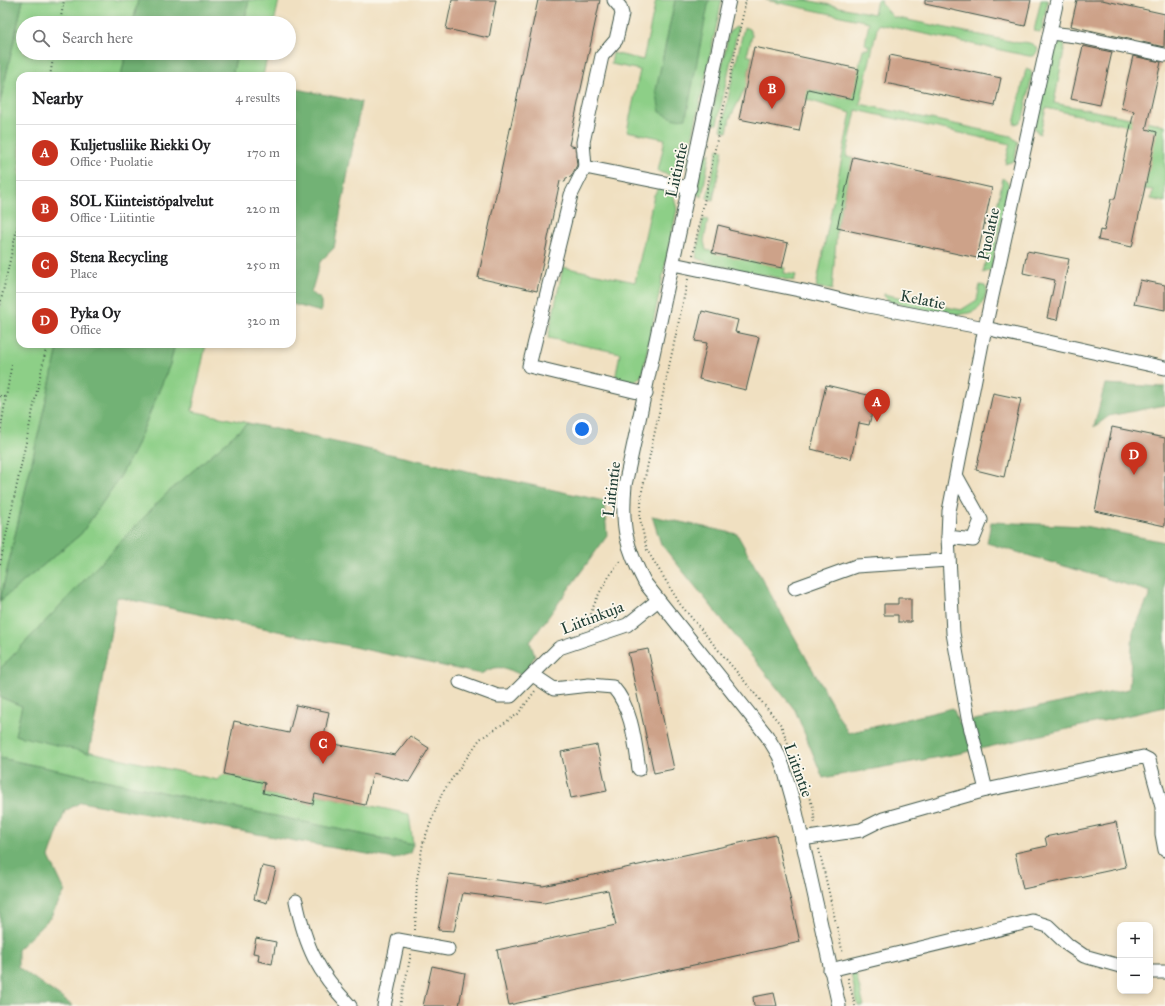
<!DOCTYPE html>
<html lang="en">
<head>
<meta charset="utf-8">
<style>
  body { margin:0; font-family:"IM FELL Great Primer",serif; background:#f6f6f6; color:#202124 }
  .controls { position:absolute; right:12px; bottom:12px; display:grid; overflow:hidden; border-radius:8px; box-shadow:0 2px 6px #0003 }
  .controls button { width:36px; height:36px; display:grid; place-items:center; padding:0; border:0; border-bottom:1px solid #e0e0e0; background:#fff; color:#202124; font:20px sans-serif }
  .you { position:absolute; left:582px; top:429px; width:14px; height:14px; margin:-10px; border:3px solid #fff; border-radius:50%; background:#1a73e8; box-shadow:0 0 0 6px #1a73e833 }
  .badge { display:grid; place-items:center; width:26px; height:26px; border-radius:50%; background:#c8321e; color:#fff; font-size:13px; font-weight:700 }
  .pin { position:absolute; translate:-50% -33px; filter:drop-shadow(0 1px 2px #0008) }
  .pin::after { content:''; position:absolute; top:21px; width:14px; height:12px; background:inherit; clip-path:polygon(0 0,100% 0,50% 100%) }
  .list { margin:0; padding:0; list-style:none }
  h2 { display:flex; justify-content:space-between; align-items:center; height:52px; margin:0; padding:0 16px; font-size:17px }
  h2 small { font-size:13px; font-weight:400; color:#757577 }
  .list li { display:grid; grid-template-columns:26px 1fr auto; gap:12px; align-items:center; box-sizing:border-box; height:56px; padding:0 16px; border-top:1px solid #e0e0e0 }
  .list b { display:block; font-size:15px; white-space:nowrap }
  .list p { margin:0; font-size:13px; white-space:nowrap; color:#757577 }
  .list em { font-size:13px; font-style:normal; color:#757577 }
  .icon { flex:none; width:22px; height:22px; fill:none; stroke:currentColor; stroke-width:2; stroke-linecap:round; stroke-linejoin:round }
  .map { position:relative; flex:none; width:1165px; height:1006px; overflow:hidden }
  .search { position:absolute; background:#fff; box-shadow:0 2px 6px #0003; left:16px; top:16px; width:280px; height:44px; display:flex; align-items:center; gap:10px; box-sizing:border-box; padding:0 14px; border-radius:22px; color:#757577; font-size:15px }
  .panel { position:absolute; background:#fff; box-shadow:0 2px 6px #0003; left:16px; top:72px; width:280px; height:276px; border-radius:12px }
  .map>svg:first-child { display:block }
  .green { fill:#8dcf87; stroke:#56865e }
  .forest { fill:#72b274; stroke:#487854 }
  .building { fill:#cda289 }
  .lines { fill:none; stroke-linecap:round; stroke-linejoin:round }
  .minor-casing { stroke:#3e5549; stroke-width:15 }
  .path { stroke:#3e5549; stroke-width:2; stroke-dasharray:1 3; stroke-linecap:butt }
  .minor { stroke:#fff; stroke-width:13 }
  .labels { text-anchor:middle; stroke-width:3.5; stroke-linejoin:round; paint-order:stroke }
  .street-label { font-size:16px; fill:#1f3d34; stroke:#fbf7ec }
</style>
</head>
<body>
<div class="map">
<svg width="1165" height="1006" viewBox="0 0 1165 1006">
  <rect width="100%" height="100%" fill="#fbf7ec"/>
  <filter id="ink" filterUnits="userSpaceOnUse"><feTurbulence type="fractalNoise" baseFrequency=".025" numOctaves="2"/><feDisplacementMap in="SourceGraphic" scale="8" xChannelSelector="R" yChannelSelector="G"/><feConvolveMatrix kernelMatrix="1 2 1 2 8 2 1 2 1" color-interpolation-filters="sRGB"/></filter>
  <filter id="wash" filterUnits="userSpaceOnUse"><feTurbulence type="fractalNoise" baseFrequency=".012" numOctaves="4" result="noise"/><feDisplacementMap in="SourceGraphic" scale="16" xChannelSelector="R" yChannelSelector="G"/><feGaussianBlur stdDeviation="0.9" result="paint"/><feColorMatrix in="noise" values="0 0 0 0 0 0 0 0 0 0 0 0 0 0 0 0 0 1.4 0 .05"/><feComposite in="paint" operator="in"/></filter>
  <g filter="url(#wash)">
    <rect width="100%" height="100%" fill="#f0e0c1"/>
    <g class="green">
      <polygon points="23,0 138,0 133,23 23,23 23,53 126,53 121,76 20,76 20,344 59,344 0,600 0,103"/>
      <polygon points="249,0 279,0 274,23 244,23"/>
      <polygon points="656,0 675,0 656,90 685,118 709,0 722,0 686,167 678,171 677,177 662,173 658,171 665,139 627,131 640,70 611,64 613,53 643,60"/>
      <path d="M766 0H806L874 14 877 0H882L881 3 893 17 1019 43C1025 41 1035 43 1038 50L1034 56H1029L878 24 860 104 1011 136 1018 142 1014 161 1005 164 1010 144 856 110 846 157H853L837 228 832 290 816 287 851 113 805 99 746 87 730 118 727 132 721 130 744 27 749 29 752 35 747 55 752 57 748 77 852 99 863 49H868L869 46 865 44 869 22Z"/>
      <polygon points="1041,0 1048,0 1042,30 1040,32 1034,31"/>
      <polygon points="736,27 738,28 717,124 713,124 712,115 729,32"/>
      <polygon points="1055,41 1063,42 1065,45 1054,103 1165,125 1165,202 1151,199 1153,190 1144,189 1156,132 1046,108 1040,134 1038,133 1034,128 1053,42"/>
      <polygon points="237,53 268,53 263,76 232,76"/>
      <polygon points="1026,69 1031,71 1032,75 1023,119 1019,123 1014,124"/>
      <polygon points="718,149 723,150 713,200 707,198"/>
      <polygon points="710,153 702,197 696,193 703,157"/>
      <polygon points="1003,178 1009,184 991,270 983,273"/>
      <polygon points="660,187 674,191 674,198 677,209 642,375 633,384 615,380 620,353 548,338 563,267 635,282 654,195"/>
      <polygon points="703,219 708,220 704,241 706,250 785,268 784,273 796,275 794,281 711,264 696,258"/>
      <path d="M980 285 985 286 987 290C985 298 981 308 974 311 955 321 910 306 890 302L884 296V294L961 310 977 300Z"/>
      <polygon points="175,344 206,344 192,411 248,423 165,495 0,669 0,601 81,534 120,477 135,449 170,364"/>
      <polygon points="0,697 22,706 15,735 217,780 224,774 265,783 263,793 313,804 315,794 409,814 413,845 0,758"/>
      <polygon points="855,970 864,1006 858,1006 851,974"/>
    </g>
    <g class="forest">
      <polygon points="0,0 23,0 0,103"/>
      <polygon points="138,0 249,0 244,23 133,23"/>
      <polygon points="675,0 709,0 686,118 675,119 660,112 656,90"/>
      <polygon points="126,53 237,53 232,76 121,76"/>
      <polygon points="292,88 361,102 334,248 320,262 311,293 321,299 321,312 292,304"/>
      <polygon points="59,344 175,344 170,364 135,449 120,477 81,534 0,601"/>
      <polygon points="1105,384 1165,387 1165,405 1109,416 1094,427"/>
      <path d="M248 423 604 501 607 536 530 642 535 656 523 676C506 668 498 663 481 674L117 597 89 753 15 735 22 706 0 697V669L165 495Z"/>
      <polygon points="652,516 737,534 848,733 953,708 959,723 1129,689 1133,632 1151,592 987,543 991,522 1084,526 1165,542 1165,707 962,753 823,778 795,710 661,544"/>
      <polygon points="0,758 413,845 410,853 395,859 81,802 65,811 49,857 65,891 50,918 18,949 18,967 73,1006 0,1006"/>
    </g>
    <g id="blocks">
      <g class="building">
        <polygon points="452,0 496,0 489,38 446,29"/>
        <polygon points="538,0 600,0 569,145 575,147 577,165 571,177 566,178 565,182 560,181 537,291 478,278"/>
        <polygon points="925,0 1031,0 1025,26 925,4"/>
        <polygon points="1077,0 1102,0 1165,14 1164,47 1071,26"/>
        <polygon points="1083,46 1112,52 1100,105 1071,99"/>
        <polygon points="754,47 859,69 853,99 808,89 799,131 739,119"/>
        <polygon points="890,55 1001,78 995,106 885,83"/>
        <polygon points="1133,56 1161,62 1146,129 1157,132 1132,247 1098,240 1100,230 1104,231 1111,199 1115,199 1134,111 1121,108"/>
        <polygon points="853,157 992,188 977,258 837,228"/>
        <polygon points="718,225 730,228 729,230 788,243 782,268 712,253"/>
        <polygon points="1027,251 1069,259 1057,320 1047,318 1055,280 1023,273"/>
        <polygon points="1140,280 1165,285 1165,310 1134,304"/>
        <polygon points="702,311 738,320 735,332 759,337 746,390 699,379 707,343 695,341"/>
        <polygon points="826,385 876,397 869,425 859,423 851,459 811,449"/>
        <polygon points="993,393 1021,399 1004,477 976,470"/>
        <polygon points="1112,427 1165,438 1165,526 1095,511"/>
        <polygon points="898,598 911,598 911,622 898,622 898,615 884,615 884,604 898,604"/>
        <polygon points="648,649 674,769 654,773 628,653"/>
        <polygon points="296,705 329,712 323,742 395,755 410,736 429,748 409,782 373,773 365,805 315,794 313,804 263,793 265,783 224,774 234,721 289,733"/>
        <polygon points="597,745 607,791 571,798 561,752"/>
        <polygon points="1116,822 1126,867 1023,889 1015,853 1047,846 1045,837"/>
        <polygon points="776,835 800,942 509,1005 497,950 616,925 608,890 544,903 463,893 454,931 438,930 449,874 543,886"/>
        <polygon points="262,866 276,869 267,903 254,899"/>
        <polygon points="256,938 276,942 272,964 258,961 259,954 253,953"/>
        <polygon points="432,966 465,973 459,1006 423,1006"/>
        <polygon points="774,993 777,1006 754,1006 753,997"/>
      </g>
    </g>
  </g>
  <g filter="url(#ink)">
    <use href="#blocks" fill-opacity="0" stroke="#3e5549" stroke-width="1"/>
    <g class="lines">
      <g class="minor-casing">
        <g id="minor">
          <path d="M729 0 625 485C621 527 626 547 645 583L767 736 779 756 784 769 796 812 839 1006"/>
          <polyline points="1050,33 1076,36 1165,55"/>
          <polyline points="585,167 583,142 602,56 616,40 622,14 620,7 614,0"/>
          <polyline points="673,264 804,291 858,304 985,328 1165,368"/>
          <polyline points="646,394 529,366 571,195 585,167 690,188"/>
          <polyline points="957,477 981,520 973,540 948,537 949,511 985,328 1057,0"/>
          <polyline points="948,537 953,633 968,718 986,790"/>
          <polyline points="795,588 856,566 949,560"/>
          <path d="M533 675 554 689 589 685 613 687C632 708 635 742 639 769"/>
          <polyline points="460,682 498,696 511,696 559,648 627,625 657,601"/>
          <polyline points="802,839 861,830 883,819 986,790 1143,757 1149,760 1162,807 1162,834 1165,850"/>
          <path d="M296 901C306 948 317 971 350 1006"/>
          <polyline points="830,970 1032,921 1048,926 1068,945 1084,956 1120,966"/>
          <polyline points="1150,972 1165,972"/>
          <polyline points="384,1006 398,940 448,949"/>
        </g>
      </g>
      <g class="path">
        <polyline points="60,23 64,0"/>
        <polyline points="50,76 54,53"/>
        <polyline points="693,255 746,0"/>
        <polyline points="688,279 642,491 640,519 647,550 680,604 781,725 790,749"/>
        <polyline points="0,305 20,215"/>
        <polyline points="0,396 5,397"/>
        <polyline points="0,433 12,362"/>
        <polyline points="0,564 47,344"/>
        <path d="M590 626C587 609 611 571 622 559"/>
        <polyline points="796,765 813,807 815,825"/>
        <polyline points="819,849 843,954"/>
        <polyline points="415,930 417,879 423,843 442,793 480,739 518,714 535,691"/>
        <polyline points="848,978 855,1006"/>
        <polyline points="400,1006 411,954"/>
      </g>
      <use href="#minor" class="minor"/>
    </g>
  </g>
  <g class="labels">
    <g class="street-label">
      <text transform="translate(676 170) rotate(-78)" y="6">Liitintie</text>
      <text transform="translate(988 234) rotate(-78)" y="6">Puolatie</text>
      <text transform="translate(923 299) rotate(11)" y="6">Kelatie</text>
      <text transform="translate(611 489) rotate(-83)" y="6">Liitintie</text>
      <text transform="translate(592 617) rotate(-21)" y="6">Liitinkuja</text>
      <text transform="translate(799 770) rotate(70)" y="6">Liitintie</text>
    </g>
  </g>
</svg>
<div class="controls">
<button>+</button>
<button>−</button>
</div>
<div class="you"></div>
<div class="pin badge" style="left:877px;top:422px">A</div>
<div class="pin badge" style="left:772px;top:109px">B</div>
<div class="pin badge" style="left:323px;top:764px">C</div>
<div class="pin badge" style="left:1134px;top:475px">D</div>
<div class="search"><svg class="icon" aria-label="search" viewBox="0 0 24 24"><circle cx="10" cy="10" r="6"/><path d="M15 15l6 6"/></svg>Search here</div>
<section class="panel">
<h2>Nearby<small>4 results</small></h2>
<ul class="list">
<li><span class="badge">A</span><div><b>Kuljetusliike Riekki Oy</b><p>Office · Puolatie</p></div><em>170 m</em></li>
<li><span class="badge">B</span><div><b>SOL Kiinteistöpalvelut</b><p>Office · Liitintie</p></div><em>220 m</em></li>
<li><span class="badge">C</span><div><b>Stena Recycling</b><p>Place</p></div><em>250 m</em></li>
<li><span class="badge">D</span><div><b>Pyka Oy</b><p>Office</p></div><em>320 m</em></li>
</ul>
</section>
</div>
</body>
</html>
